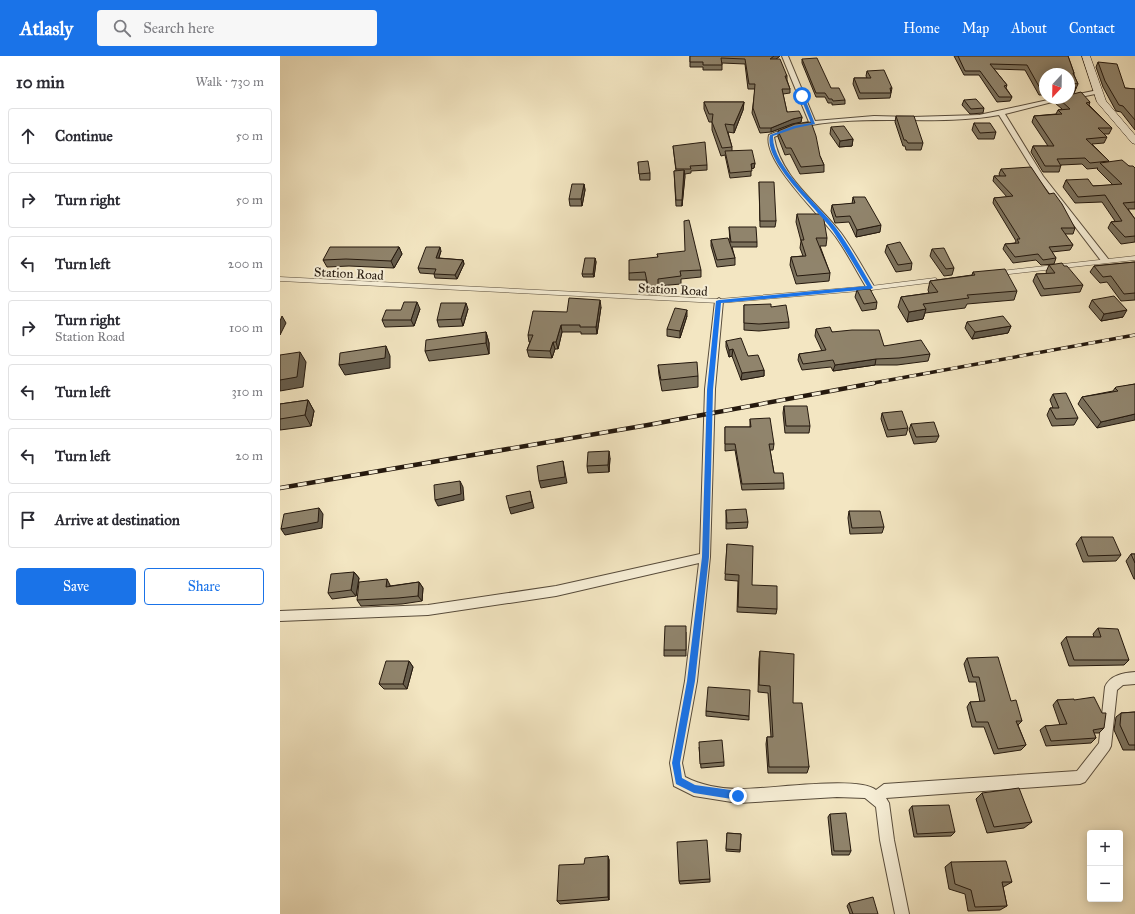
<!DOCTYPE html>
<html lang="en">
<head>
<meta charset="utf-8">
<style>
  body { margin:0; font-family:"IM FELL Great Primer",serif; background:#f7f7f7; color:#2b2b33 }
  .controls { position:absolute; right:12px; bottom:12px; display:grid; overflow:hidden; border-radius:4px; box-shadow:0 2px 10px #0003 }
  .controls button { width:36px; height:36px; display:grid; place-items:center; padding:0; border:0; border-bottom:1px solid #e1e1e2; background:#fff; color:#2b2b33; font:20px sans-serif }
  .compass { position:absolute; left:759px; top:12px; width:36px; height:36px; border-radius:50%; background:#fff; box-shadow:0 2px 10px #0003; rotate:202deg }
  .stop { position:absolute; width:12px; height:12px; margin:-9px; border:3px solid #1a73e8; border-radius:50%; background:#fff }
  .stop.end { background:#1a73e8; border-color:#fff; box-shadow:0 1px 4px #0008 }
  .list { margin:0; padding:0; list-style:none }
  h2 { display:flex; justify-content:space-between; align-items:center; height:52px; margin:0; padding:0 16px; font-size:17px }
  h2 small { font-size:13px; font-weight:400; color:#7c7c81 }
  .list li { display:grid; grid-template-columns:26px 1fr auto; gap:12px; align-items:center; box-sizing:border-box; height:56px; margin:0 8px 8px; padding:0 8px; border:1px solid #e1e1e2; border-radius:4px }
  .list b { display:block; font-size:15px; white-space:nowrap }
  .list p { margin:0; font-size:13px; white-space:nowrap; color:#7c7c81 }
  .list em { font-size:13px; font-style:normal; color:#7c7c81 }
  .actions { display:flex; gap:8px; padding:12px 16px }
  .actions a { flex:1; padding:9px 0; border:1px solid #1a73e8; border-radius:4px; text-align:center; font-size:14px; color:#1a73e8 }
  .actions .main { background:#1a73e8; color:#fff }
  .icon { flex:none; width:22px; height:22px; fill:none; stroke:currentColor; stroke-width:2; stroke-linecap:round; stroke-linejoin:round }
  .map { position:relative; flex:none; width:855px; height:858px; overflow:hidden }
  header { display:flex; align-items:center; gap:24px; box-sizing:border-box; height:56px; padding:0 20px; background:#1a73e8; color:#fff }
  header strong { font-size:19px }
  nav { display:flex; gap:22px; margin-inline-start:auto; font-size:14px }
  .search { width:280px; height:36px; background:#f7f7f7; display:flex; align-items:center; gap:10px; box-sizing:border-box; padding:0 14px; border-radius:4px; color:#7c7c81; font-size:15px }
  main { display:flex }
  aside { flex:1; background:#fff }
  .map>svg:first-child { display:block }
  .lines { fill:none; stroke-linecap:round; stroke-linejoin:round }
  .lane-casing { stroke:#584c3b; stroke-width:5 }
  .street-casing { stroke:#584c3b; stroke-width:2 }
  .secondary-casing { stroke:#25190e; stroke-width:1 }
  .lane { stroke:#f7efd7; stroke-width:4 }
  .street { fill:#f7efd7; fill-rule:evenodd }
  .secondary { fill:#f7efd7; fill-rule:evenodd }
  .rail-far1-casing { stroke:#25190e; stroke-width:3.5 }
  .rail-casing { stroke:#25190e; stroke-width:4.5 }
  .rail-far1 { stroke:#f7efd7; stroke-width:2.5; stroke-dasharray:7; stroke-linecap:butt }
  .rail { stroke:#f7efd7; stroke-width:3; stroke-dasharray:9; stroke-linecap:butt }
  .wall { fill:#7c725d; stroke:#25190e }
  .shaded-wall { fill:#655c4c; stroke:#25190e }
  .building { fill:#90846c; stroke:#25190e }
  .route { fill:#1a73e8 }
  .labels { text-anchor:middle; stroke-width:4; stroke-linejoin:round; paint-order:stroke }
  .far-street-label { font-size:13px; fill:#25190e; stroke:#f7efd7 }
</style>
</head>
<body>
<header>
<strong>Atlasly</strong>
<div class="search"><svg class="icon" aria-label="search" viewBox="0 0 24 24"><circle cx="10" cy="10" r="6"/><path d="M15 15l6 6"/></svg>Search here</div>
<nav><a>Home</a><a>Map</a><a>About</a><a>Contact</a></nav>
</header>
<main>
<aside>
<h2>10 min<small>Walk · 730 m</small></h2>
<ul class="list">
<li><svg class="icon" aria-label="ahead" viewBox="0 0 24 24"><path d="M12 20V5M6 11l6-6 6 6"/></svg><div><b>Continue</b></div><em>50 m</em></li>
<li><svg class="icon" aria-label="right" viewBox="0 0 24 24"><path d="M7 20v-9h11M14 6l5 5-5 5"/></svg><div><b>Turn right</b></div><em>50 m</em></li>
<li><svg class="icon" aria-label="left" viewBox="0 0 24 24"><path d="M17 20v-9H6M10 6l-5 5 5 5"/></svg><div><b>Turn left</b></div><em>200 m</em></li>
<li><svg class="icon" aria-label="right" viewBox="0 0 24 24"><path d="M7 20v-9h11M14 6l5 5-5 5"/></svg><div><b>Turn right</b><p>Station Road</p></div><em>100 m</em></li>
<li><svg class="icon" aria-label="left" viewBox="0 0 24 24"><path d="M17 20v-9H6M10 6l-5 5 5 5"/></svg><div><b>Turn left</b></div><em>310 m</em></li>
<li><svg class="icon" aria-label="left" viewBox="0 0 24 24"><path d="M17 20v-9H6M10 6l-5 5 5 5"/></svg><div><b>Turn left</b></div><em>20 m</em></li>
<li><svg class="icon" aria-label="arrive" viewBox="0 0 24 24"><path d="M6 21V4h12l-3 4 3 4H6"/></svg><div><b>Arrive at destination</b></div></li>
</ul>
<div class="actions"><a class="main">Save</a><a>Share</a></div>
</aside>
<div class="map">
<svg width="855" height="858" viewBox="0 0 855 858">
  <rect width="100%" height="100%" fill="#f3e6c2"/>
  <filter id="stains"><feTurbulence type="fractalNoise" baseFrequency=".005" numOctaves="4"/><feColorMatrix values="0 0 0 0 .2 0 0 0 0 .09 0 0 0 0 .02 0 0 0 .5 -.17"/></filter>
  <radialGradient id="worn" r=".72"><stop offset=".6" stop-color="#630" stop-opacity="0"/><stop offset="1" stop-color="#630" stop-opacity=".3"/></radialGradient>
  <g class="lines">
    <g class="lane-casing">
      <g id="lane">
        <polyline points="721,217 855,202"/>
        <polyline points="0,223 439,245 591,232 655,224"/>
      </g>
    </g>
    <g class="street-casing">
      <g id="street">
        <path d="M502 0H508L535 65 594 60 632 61 699 59 777 42H788L725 58 763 120 829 204 828 206H822L758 122 719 59C653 71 583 56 517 72 509 73 502 78 494 81 500 121 538 147 561 177 574 195 584 214 595 232L591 234H588C577 216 568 198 556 181 541 160 482 105 489 79L513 69 529 66Z"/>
        <polygon points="818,34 820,35 820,37 791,43 789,42 789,40"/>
        <path d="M439 242 443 245 435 333 430 501 417 625 402 707 405 721C420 729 441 733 458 733 486 734 578 719 596 734L604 728 797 715 819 687 825 631C830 619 843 617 855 616V628L843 629 837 634 831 690 829 694 805 726 800 728 606 742 609 747 614 784 629 858H615L600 784 596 751 585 742 557 741 458 747 414 740 394 730 390 707 405 625 419 507 276 540 148 559 0 565V555L148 549 276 530 420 498 425 333 435 245Z"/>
      </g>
    </g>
    <g class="secondary-casing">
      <polygon id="secondary" points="802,0 810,0 826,45 855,79 855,88 852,87 817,46"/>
    </g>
    <use href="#lane" class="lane"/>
    <use href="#street" class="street"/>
    <use href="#secondary" class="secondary"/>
    <g class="rail-far1-casing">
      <polyline id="rail-far1" points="588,328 855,279"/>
    </g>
    <g class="rail-casing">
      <polyline id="rail" points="0,432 368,369 594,327"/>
    </g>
    <use href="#rail-far1" class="rail-far1"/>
    <use href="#rail" class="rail"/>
  </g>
  <g class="wall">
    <polygon points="410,0 500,0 496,3 507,20 507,24 510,33 510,37 503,38 507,56 522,61 521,66 512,68 491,76 480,77 472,57 475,33 468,33 465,8 442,7 442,14 423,14 423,11 410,11"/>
    <polygon points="674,0 788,0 794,17 794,19 798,28 794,37 789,38 789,18 765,18 765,39 759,39 745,14 714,13 727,29 726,32 732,41 730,45 717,46 699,19 684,19"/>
    <polygon points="522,3 551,32 565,44 565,48 552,49 552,47 548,47 545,41 536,41 522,7"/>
    <polygon points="818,6 845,32 855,33 855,74 841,56 836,55 823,31 816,11"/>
    <polygon points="587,15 612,32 610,42 579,43 573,28 574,22 587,22 586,20"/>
    <polygon points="776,42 789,42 810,46 809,49 832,72 829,78 824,78 827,81 824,87 812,88 829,105 828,106 849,110 855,112 855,153 848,153 855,163 855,186 841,188 828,172 831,166 835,165 822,146 795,147 783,131 786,124 813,130 833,129 817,113 818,112 807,113 802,108 781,109 779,116 763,116 751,96 753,90 768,90 752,66 754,60 776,58 778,54 782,53 775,47"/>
    <polygon points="684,44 704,52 703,57 690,58 682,49"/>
    <polygon points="424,46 464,46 463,54 454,77 448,76 452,91 452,95 475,107 474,112 471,113 471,120 450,122 445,99 441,100 432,74 432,66 429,66 424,53"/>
    <polygon points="616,60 643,87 641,94 626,94 625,90 623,90 615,66"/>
    <polygon points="694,67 716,76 714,83 698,83 692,74"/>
    <polygon points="551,71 573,83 572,90 559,91 550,78"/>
    <polygon points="498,75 540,100 544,109 544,116 520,118 510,98 505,99 498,81"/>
    <polygon points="393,90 427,109 427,114 411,115 411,117 405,118 402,150 396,150 394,115 396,115"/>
    <polygon points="358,106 370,117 370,124 360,124"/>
    <polygon points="721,113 769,138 795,172 793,178 785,178 793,189 790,194 772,196 776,202 774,208 761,209 756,204 733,207 723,193 725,188 735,187 736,185 713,147 714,142 727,141 713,125 714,120 720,120 719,118"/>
    <polygon points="479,126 496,165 495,171 480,171"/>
    <polygon points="304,128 305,134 302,150 290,150 289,143"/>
    <polygon points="573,141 600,176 576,181 569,166 555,167 551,155 552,149 572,148"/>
    <polygon points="517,158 547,182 546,190 540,190 550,217 549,225 516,228 510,209 511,201 523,200 520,192 521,185 516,166"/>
    <polygon points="449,171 477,186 477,191 452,191 455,202 455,209 437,211 431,190 431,184 450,187"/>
    <polygon points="607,189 632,207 631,214 616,216 605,196"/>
    <polygon points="119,191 122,198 114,212 69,210 47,211 43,204"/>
    <polygon points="652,193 674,212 672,219 664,220 650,200"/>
    <polygon points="161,195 159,202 183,204 184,208 177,223 155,222 154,218 140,217 138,212"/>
    <polygon points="377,198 421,214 421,221 401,223 401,228 378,230 378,238 368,238 366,224 349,224 349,217 378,201"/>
    <polygon points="315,202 316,206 314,221 303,221 302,218"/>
    <polygon points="855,206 855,244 841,245 827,226 820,227 810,216 814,210"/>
    <polygon points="769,209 784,210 803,229 800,236 761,240 753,225 756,218 767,218 766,216"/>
    <polygon points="693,216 737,235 734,244 687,248 685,252 645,257 643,263 627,266 618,251 621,241 649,237 648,234 650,225 692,219"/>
    <polygon points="577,234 597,246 596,253 582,255 575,241"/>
    <polygon points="812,244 843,261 821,265 809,251"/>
    <polygon points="464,249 491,251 509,266 509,272 479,275 464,274"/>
    <polygon points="321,251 317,278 301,278 301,276 282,276 278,293 275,293 272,302 249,301 247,294 250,286 249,286 248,279"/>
    <polygon points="140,253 134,270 105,271 102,264"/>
    <polygon points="188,253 183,270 159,271 157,264"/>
    <polygon points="407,260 400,282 387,280 387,273"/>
    <polygon points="687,266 731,270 728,277 692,283 685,272"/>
    <polygon points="536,273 552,276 604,290 650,298 648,305 617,309 595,309 553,315 551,311 522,314 518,304 519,298 542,295 535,280"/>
    <polygon points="206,276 209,287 209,298 149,305 145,295"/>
    <polygon points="446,285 484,314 484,320 461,324 452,300 449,301 446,291"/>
    <polygon points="378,309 418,320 418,331 382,335 379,319"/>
    <polygon points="855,328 817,372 798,348 802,341 833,335 835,332"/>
    <polygon points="773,338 798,362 794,369 772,370 767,359 770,352 773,352 770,344"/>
    <polygon points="28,344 34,355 31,370 0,374 0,348"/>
    <polygon points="504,350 530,370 529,377 505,377 503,357"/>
    <polygon points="602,357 628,372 626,379 607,381 601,363"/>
    <polygon points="470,363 494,388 493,394 490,394 494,417 504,427 504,433 462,434 455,394 445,395 445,371 470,371"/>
    <polygon points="631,368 659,380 656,386 634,388 629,374"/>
    <polygon points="330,402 329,416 308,417 307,410"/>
    <polygon points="446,454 468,466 467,472 446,473"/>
    <polygon points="569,455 604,471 602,477 570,478 568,462"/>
    <polygon points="801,481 841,499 836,505 803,506 796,488"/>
    <polygon points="447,488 472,529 497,553 496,558 457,556 458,525 445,524"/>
    <polygon points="851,498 855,498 855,523 854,523 846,505"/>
    <polygon points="74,516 79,522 76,540 52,543 48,537"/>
    <polygon points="139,526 143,532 142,545 122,548 81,550 77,544 110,529 110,530"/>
    <polygon points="818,572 849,604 844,609 789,610 781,587 786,581 814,581 813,578"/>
    <polygon points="406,576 406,600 384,600 384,594"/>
    <polygon points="480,595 513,647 529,711 527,717 488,717 486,688 487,681 491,681 488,637 478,636 479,603"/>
    <polygon points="687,602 731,645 742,665 738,669 746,689 741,694 714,698 704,671 692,671 687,651 690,646 700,646 696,626 689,626 684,608"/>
    <polygon points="129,605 133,611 127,633 104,633 99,628"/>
    <polygon points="777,644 794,644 824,672 819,677 814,677 816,682 811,687 766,690 760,674 765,670 780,669 773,649"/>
    <polygon points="426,655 469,660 469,664 426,660"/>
    <polygon points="855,656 855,694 843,694 834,674 836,661 841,657"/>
    <polygon points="419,691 444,706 444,710 421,712"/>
    <polygon points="702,737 752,766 744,772 707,777 696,743"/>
    <polygon points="632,750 675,776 671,780 634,781 629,754"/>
    <polygon points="550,758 571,795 569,799 552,799 548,761"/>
    <polygon points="447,777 461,778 460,796 446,795"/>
    <polygon points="328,800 329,804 329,844 280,848 277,845 304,808"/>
    <polygon points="671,806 732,826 725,830 723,831 727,850 720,854 688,855 685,838 669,833 665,811"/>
    <polygon points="430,823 430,826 400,828 399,825"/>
    <polygon points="569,847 598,858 570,858 567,850"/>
  </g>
  <g class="shaded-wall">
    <polygon points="494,0 500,0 490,8 490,3"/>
    <polygon points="796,32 794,37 789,38 790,33"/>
    <polygon points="464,46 463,54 454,77 454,69"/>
    <polygon points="522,61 521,66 512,68 491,76 491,72 513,63"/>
    <polygon points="573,83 572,90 559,91 560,85"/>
    <polygon points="475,107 474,112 471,113 471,108"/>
    <polygon points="404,114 405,121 402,150 402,144"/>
    <polygon points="304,128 305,134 302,150 301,143"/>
    <polygon points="601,169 600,176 576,181 577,174"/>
    <polygon points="119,191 122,198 114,212 111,205"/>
    <polygon points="160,191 161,195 157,207 156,202"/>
    <polygon points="315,202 316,206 314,221 313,218"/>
    <polygon points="183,204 184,208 177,223 175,219"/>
    <polygon points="320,244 321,251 317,278 316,271"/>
    <polygon points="137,246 140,253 134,270 131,264"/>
    <polygon points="186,247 188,253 183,270 181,263"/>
    <polygon points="646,253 643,263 627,266 629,256"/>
    <polygon points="407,254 407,260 400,282 400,275"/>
    <polygon points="847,254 843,261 821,265 824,258"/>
    <polygon points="2,260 6,267 0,279 0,265"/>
    <polygon points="281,269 282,276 278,293 276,286"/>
    <polygon points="731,270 728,277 692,283 695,276"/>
    <polygon points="206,276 209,287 209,298 206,287"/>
    <polygon points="273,286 275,293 272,302 270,295"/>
    <polygon points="106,290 110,300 110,312 65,319 59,309"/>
    <polygon points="453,293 452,300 449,301 449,294"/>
    <polygon points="20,296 26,306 23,331 0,335 0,324"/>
    <polygon points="596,303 595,309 553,315 555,309"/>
    <polygon points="484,314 484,320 461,324 462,317"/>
    <polygon points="28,344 34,355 31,370 25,359"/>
    <polygon points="855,358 855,364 817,372 821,366"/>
    <polygon points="329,395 330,402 329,416 328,409"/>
    <polygon points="283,405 287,427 261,432 259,425"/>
    <polygon points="180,425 183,431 184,444 158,450 155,444"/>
    <polygon points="250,435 254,452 231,458 229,452"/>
    <polygon points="39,452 43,458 42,472 5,479 1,473"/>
    <polygon points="74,516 79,522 76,540 71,534"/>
    <polygon points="107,523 110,529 109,537 106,531"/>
    <polygon points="139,526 143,532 142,545 138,540"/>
    <polygon points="129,605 133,611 127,633 123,628"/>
    <polygon points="328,800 329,804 329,844 328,841"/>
  </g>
  <g class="building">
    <polygon points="410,0 494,0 490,3 500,3 507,20 505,20 510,33 502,33 507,56 519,55 522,61 513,63 491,72 480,72 473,52 475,28 469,28 465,3 441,2 442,9 423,9 423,6 410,6"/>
    <polygon points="678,0 788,0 794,17 793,17 798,28 792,27 796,32 790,33 789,36 789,18 765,18 765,34 761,34 747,9 710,8 727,29 724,30 732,41 719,41 700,15 685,15"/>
    <polygon points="537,2 551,32 559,32 565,44 553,45 552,43 549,43 545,37 536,37 522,3"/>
    <polygon points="818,6 837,8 845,32 855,33 855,64 843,50 839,49 825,25"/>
    <polygon points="604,14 612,32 610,32 611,37 580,37 574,22 591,22 587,15"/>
    <polygon points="801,36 810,46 806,47 832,72 818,72 827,81 806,83 829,105 810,107 805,102 777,103 781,110 765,110 753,90 774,90 754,60 782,58 778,54 790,53 778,42 789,42 789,39"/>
    <polygon points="696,43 704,52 691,53 684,44"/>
    <polygon points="424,46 464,46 454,69 445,68 452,91 442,92 432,66 433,58 429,58"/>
    <polygon points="616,60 634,60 643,87 628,87 626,84 624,84"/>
    <polygon points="531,66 536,80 540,100 544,109 521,111 511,92 506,92 498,75 515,68"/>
    <polygon points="694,67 710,67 716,76 700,77"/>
    <polygon points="564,70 573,83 560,85 551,71"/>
    <polygon points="425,86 427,109 410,110 411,113 396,113 393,90"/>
    <polygon points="472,94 475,107 471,108 472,115 450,117 445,95"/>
    <polygon points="842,104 849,110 853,110 855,112 855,146 843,147 855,163 855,180 845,181 831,166 842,165 825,139 798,141 786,124 808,123 813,130 842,128 820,107"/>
    <polygon points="368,105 370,117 359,118 358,106"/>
    <polygon points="751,111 769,138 774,137 782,148 795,172 781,172 793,189 769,191 776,202 763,204 758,198 735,201 725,188 739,187 737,183 740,183 714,142 733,140 714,120 726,120 721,113"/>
    <polygon points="404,114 402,144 396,144 394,115"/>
    <polygon points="479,126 494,126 496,165 480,165"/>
    <polygon points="292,128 304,128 301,143 289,143"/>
    <polygon points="573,141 585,141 601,169 577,174 570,160 556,161 552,149 575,147"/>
    <polygon points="517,158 543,158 547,182 536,182 550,217 517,220 511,201 526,200 521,184 524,184"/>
    <polygon points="409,164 421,214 400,215 401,220 378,223 378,230 368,230 365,216 349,217 349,204 378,201 377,198 405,195 404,165"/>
    <polygon points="449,171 476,171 477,186 451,186"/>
    <polygon points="448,182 455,202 437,204 431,184"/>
    <polygon points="620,186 632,207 618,209 607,189"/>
    <polygon points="50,191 119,191 111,205 66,203 43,204"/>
    <polygon points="146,191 160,191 156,202 183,204 175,219 154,218 156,213 138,212"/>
    <polygon points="664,192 674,212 666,213 652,193"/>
    <polygon points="305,202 315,202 313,218 302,218"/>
    <polygon points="855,206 855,237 844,238 831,220 823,221 814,210"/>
    <polygon points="782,207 784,210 787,210 803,229 764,233 756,218 775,217 769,209"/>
    <polygon points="725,213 737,235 687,239 689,242 643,248 646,253 629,256 621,241 658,236 650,225 695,219 693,216"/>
    <polygon points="590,233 597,246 584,248 577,234"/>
    <polygon points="834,240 847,254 824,258 812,244"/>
    <polygon points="289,242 320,244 316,271 300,271 300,269 281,269 276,286 273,286 270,295 247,294 253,279 248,279 253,255 287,256"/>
    <polygon points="124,246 137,246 131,264 102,264 106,254 121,254"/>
    <polygon points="161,247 186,247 181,263 157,264"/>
    <polygon points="491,248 491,251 506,249 509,266 479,268 464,267 464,249"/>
    <polygon points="395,252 407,254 400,275 387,273"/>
    <polygon points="723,260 731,270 695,276 687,266"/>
    <polygon points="550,271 552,276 572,274 599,274 604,290 641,284 650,298 619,302 596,303 555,309 553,304 523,308 519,298 546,294 536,273"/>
    <polygon points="206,276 206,287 145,295 146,284"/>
    <polygon points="461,282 468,300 478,299 484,314 462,317 453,293 449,294 446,285"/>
    <polygon points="106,290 105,302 59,309 60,297"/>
    <polygon points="20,296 17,321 0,324 0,299"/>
    <polygon points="417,306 418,320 381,324 378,309"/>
    <polygon points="855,328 855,358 821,366 802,341 838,335 835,332 836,331"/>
    <polygon points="786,337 798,362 776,363 770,352 779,352 773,338"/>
    <polygon points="28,344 25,359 0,363 0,348"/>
    <polygon points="504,350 527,350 530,370 506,370"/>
    <polygon points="622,355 628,372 608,374 602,357"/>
    <polygon points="490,362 494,388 489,388 494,417 503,417 504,427 462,428 455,388 445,388 445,371 471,371 470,363"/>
    <polygon points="654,366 659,380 636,381 631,368"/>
    <polygon points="329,395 328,409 307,410 308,396"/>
    <polygon points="283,405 285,421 259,425 257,410"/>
    <polygon points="180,425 181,438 155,444 154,429"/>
    <polygon points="250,435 252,446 229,452 226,440"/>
    <polygon points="39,452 38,466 1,473 4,458"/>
    <polygon points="466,453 468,466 447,467 446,454"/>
    <polygon points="569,455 600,455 604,471 572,472"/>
    <polygon points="801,481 833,481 841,499 808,500"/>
    <polygon points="447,488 473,490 472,529 497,530 497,553 458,551 459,519 445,518"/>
    <polygon points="851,498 855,498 855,507"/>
    <polygon points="74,516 71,534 48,537 51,518"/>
    <polygon points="107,523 106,531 139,526 138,540 118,542 77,544 79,526"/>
    <polygon points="385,570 406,570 406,594 384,594"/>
    <polygon points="818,572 838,573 849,604 794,604 786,581 821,581"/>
    <polygon points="480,595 514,598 513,647 522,647 529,711 489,711 487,681 493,681 490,630 479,629"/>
    <polygon points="718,601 731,645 736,644 742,665 736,665 746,689 718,693 708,666 696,666 690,646 705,645 699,621 693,621 687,602"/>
    <polygon points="106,605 129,605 123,628 99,628"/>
    <polygon points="428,631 470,634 469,660 426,655"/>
    <polygon points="814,641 822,657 826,657 824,672 813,674 816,682 771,685 765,670 787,668 777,644 794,643 794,644"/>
    <polygon points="855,656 855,689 849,689 840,669 841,657"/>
    <polygon points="442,684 444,706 420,708 419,686"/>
    <polygon points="739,732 752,766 714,771 702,737"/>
    <polygon points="669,749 675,776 637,778 632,750"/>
    <polygon points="566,757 571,795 554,795 550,758"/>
    <polygon points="447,777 461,778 460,794 446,793"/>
    <polygon points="427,784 430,823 399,825 397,786"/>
    <polygon points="328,800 328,841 277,845 279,809 304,808 305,802"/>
    <polygon points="726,805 732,826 722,826 727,850 695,851 691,834 675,828 671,806"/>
    <polygon points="593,841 598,858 573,858 569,847"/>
  </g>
  <path class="route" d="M522 39 524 40 535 68 516 72 493 80C492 110 539 149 556 172 570 191 581 212 593 232L591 233 441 247 433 334 429 501 415 625 400 707 402 722 415 729 458 735 461 736 462 740 461 743 458 744 414 737 396 728 392 707 407 625 422 501 427 334 436 245 439 244 587 230C576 212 565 193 553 175 538 153 483 106 490 79L514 70 531 67 520 40Z"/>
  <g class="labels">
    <g class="far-street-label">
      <text transform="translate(69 217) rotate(3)" y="5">Station Road</text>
      <text transform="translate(393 233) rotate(3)" y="5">Station Road</text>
    </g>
  </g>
  <rect width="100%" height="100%" filter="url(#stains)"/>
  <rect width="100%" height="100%" fill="url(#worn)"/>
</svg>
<div class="controls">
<button>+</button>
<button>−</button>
</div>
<svg class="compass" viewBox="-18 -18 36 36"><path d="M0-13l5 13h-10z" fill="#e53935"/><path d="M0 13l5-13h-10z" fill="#7c7c81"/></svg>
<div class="stop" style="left:522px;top:40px"></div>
<div class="stop end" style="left:458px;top:740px"></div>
</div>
</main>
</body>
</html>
